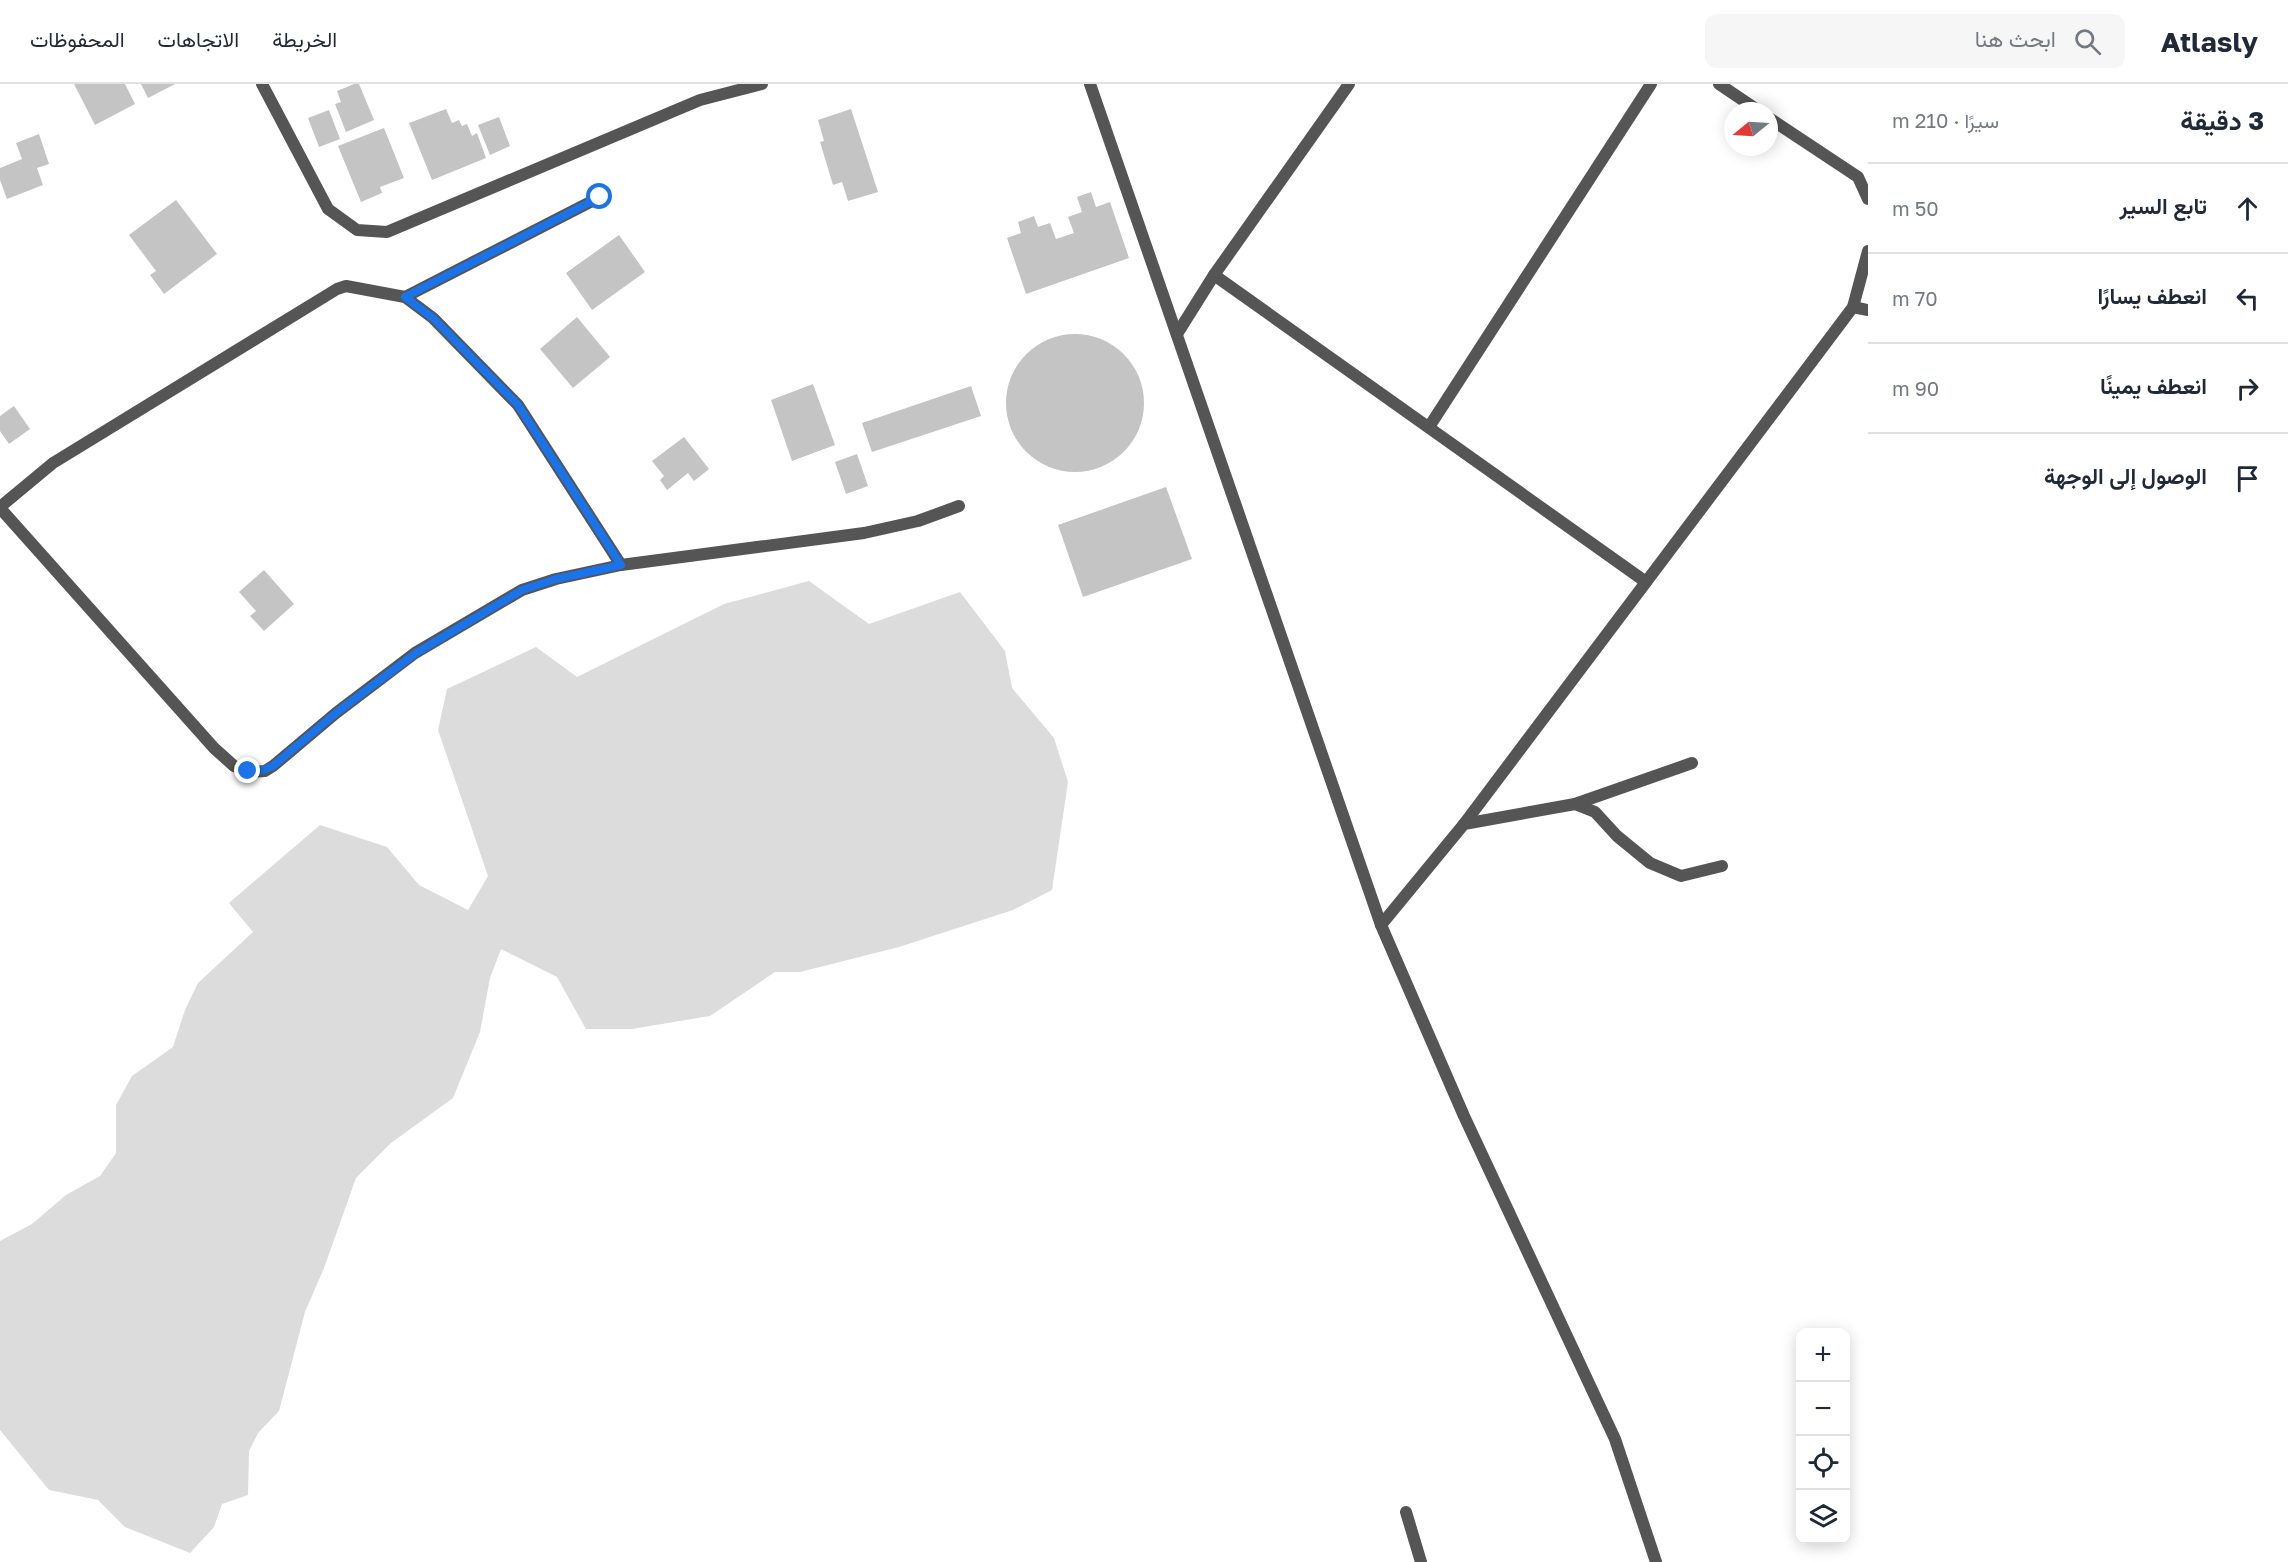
<!DOCTYPE html>
<html lang="ar">
<head>
<meta charset="utf-8">
<style>
  body { margin:0; font-family:"Golos Text",Vazirmatn,sans-serif; background:#f6f6f7; color:#1f2937; direction:rtl }
  .controls { position:absolute; right:18px; bottom:18px; display:grid; overflow:hidden; border-radius:12px; box-shadow:0 3px 15px #0003 }
  .controls button { width:54px; height:54px; display:grid; place-items:center; padding:0; border:0; border-bottom:2px solid #e0e1e3; background:#fff; color:#1f2937; font:30px sans-serif }
  .compass { position:absolute; left:1724px; top:18px; width:54px; height:54px; border-radius:50%; background:#fff; box-shadow:0 3px 15px #0003; rotate:252deg }
  .stop { position:absolute; width:18px; height:18px; margin:-14px; border:4px solid #1a73e8; border-radius:50%; background:#fff }
  .stop.end { background:#1a73e8; border-color:#fff; box-shadow:0 2px 6px #0008 }
  .list { margin:0; padding:0; list-style:none }
  h2 { display:flex; justify-content:space-between; align-items:center; height:78px; margin:0; padding:0 24px; font-size:26px }
  h2 small { font-size:20px; font-weight:400; color:#747a83 }
  .list li { display:grid; grid-template-columns:39px 1fr auto; gap:18px; align-items:center; box-sizing:border-box; height:90px; padding:0 24px; border-top:2px solid #e0e1e3 }
  .list b { display:block; font-size:22px; white-space:nowrap }
  .list em { font-size:20px; font-style:normal; color:#747a83 }
  .icon { flex:none; width:33px; height:33px; fill:none; stroke:currentColor; stroke-width:2; stroke-linecap:round; stroke-linejoin:round }
  .map { position:relative; flex:none; width:1868px; height:1478px; overflow:hidden; direction:ltr }
  header { display:flex; align-items:center; gap:36px; box-sizing:border-box; height:84px; padding:0 30px; background:#fff; border-bottom:2px solid #e0e1e3 }
  header strong { font-size:28px }
  nav { display:flex; gap:33px; margin-inline-start:auto; font-size:21px }
  .search { width:420px; height:54px; background:#f6f6f7; display:flex; align-items:center; gap:15px; box-sizing:border-box; padding:0 21px; border-radius:12px; color:#747a83; font-size:22px }
  main { display:flex }
  aside { flex:1; background:#fff }
  .map>svg:first-child { display:block }
  .green { fill:#dcdcdc }
  .building { fill:#c4c4c4 }
  .lines { fill:none; stroke-linecap:round; stroke-linejoin:round }
  .minor { stroke:#555; stroke-width:12 }
  .route { stroke:#1a73e8; stroke-width:8 }
</style>
</head>
<body>
<header>
<strong>Atlasly</strong>
<div class="search"><svg class="icon" aria-label="search" viewBox="0 0 24 24"><circle cx="10" cy="10" r="6"/><path d="M15 15l6 6"/></svg>ابحث هنا</div>
<nav><a>الخريطة</a><a>الاتجاهات</a><a>المحفوظات</a></nav>
</header>
<main>
<aside>
<h2>3 دقيقة<small>سيرًا · 210 m</small></h2>
<ul class="list">
<li><svg class="icon" aria-label="ahead" viewBox="0 0 24 24"><path d="M12 20V5M6 11l6-6 6 6"/></svg><div><b>تابع السير</b></div><em>50 m</em></li>
<li><svg class="icon" aria-label="left" viewBox="0 0 24 24"><path d="M17 20v-9H6M10 6l-5 5 5 5"/></svg><div><b>انعطف يسارًا</b></div><em>70 m</em></li>
<li><svg class="icon" aria-label="right" viewBox="0 0 24 24"><path d="M7 20v-9h11M14 6l5 5-5 5"/></svg><div><b>انعطف يمينًا</b></div><em>90 m</em></li>
<li><svg class="icon" aria-label="arrive" viewBox="0 0 24 24"><path d="M6 21V4h12l-3 4 3 4H6"/></svg><div><b>الوصول إلى الوجهة</b></div></li>
</ul>
</aside>
<div class="map">
<svg width="1868" height="1478" viewBox="0 0 1868 1478">
  <rect width="100%" height="100%" fill="#fff"/>
  <polygon class="green" points="809,497 869,540 960,508 1005,567 1012,604 1054,654 1068,698 1052,806 1013,826 899,863 800,888 775,888 710,932 632,945 586,945 557,893 501,865 490,894 480,948 453,1014 391,1059 356,1094 324,1184 305,1228 279,1327 258,1349 249,1367 248,1411 222,1420 214,1443 190,1469 125,1443 98,1416 49,1406 0,1346 0,1157 32,1140 66,1111 100,1092 116,1069 116,1021 132,992 173,963 185,926 198,899 253,848 229,819 320,741 387,763 419,801 468,826 488,792 438,646 447,605 536,563 577,593 724,520"/>
  <g class="building">
    <polygon points="74,0 125,0 135,20 95,41"/>
    <polygon points="141,0 175,0 148,14"/>
    <polygon points="354,0 359,0 374,36 346,48 335,20 341,18 337,7"/>
    <polygon points="446,25 452,39 459,36 462,42 467,40 472,52 477,49 486,74 432,96 409,39"/>
    <polygon points="851,25 878,108 848,117 842,98 833,101 820,58 824,57 818,36"/>
    <polygon points="329,26 340,55 319,63 308,34"/>
    <polygon points="499,33 510,62 490,71 478,41"/>
    <polygon points="384,44 404,94 380,103 382,109 361,118 338,62"/>
    <polygon points="39,50 49,80 37,84 43,101 7,115 0,96 0,84 22,75 16,59"/>
    <polygon points="1091,108 1096,123 1110,118 1129,174 1026,210 1007,154 1021,149 1018,138 1034,132 1038,143 1050,139 1056,155 1074,149 1068,133 1082,128 1077,113"/>
    <polygon points="176,116 217,170 164,210 150,191 156,187 129,151"/>
    <polygon points="619,151 645,188 592,226 566,189"/>
    <polygon points="577,233 610,273 573,304 540,265"/>
    <circle cx="1075" cy="319" r="69"/>
    <polygon points="813,300 835,361 792,377 771,316"/>
    <polygon points="971,302 981,332 872,368 862,339"/>
    <polygon points="14,322 30,345 9,360 0,347 0,332"/>
    <polygon points="684,353 709,385 694,397 688,389 667,406 660,396 664,392 652,377"/>
    <polygon points="857,370 868,402 846,410 835,378"/>
    <polygon points="1166,403 1192,475 1083,513 1058,441"/>
    <polygon points="264,486 294,520 264,547 250,532 256,527 239,508"/>
  </g>
  <g class="lines">
    <g class="minor">
      <polyline points="262,0 328,125 357,146 387,148 700,16 762,0"/>
      <polyline points="1090,0 1381,841"/>
      <polyline points="1719,0 1759,27"/>
      <polyline points="1769,34 1858,93 1868,115"/>
      <polyline points="1214,191 1646,498"/>
      <polyline points="405,213 600,113"/>
      <polyline points="1853,223 1868,226"/>
      <polyline points="1177,250 1214,191 1349,0"/>
      <polyline points="1429,343 1651,0"/>
      <polyline points="0,423 53,379 337,205 346,202 405,213 433,234 518,321 621,481"/>
      <polyline points="0,424 214,664 234,682 248,688 265,687 273,682 336,629 415,569 522,506 556,495 621,481 864,449 918,437 959,422"/>
      <polyline points="1575,720 1692,679"/>
      <polyline points="1464,740 1853,223 1868,167"/>
      <polyline points="1406,1428 1421,1478"/>
      <polyline points="1656,1478 1615,1355 1464,1032 1381,841 1464,740 1575,720 1595,728 1617,752 1650,779 1681,792 1722,782"/>
    </g>
  </g>
  <g class="lines">
    <polyline class="route" points="248,687 258,688 273,682 336,629 416,569 522,506 556,495 621,481 518,321 433,234 405,213 600,113"/>
  </g>
</svg>
<div class="controls">
<button>+</button>
<button>−</button>
<button><svg class="icon" aria-label="locate" viewBox="0 0 24 24"><circle cx="12" cy="12" r="6"/><path d="M12 2v4M12 18v4M2 12h4M18 12h4"/></svg></button>
<button><svg class="icon" aria-label="layers" viewBox="0 0 24 24"><path d="M12 4l9 5-9 5-9-5zM3 14l9 5 9-5"/></svg></button>
</div>
<svg class="compass" viewBox="-18 -18 36 36"><path d="M0-13l5 13h-10z" fill="#e53935"/><path d="M0 13l5-13h-10z" fill="#747a83"/></svg>
<div class="stop" style="left:600px;top:113px"></div>
<div class="stop end" style="left:248px;top:687px"></div>
</div>
</main>
</body>
</html>
